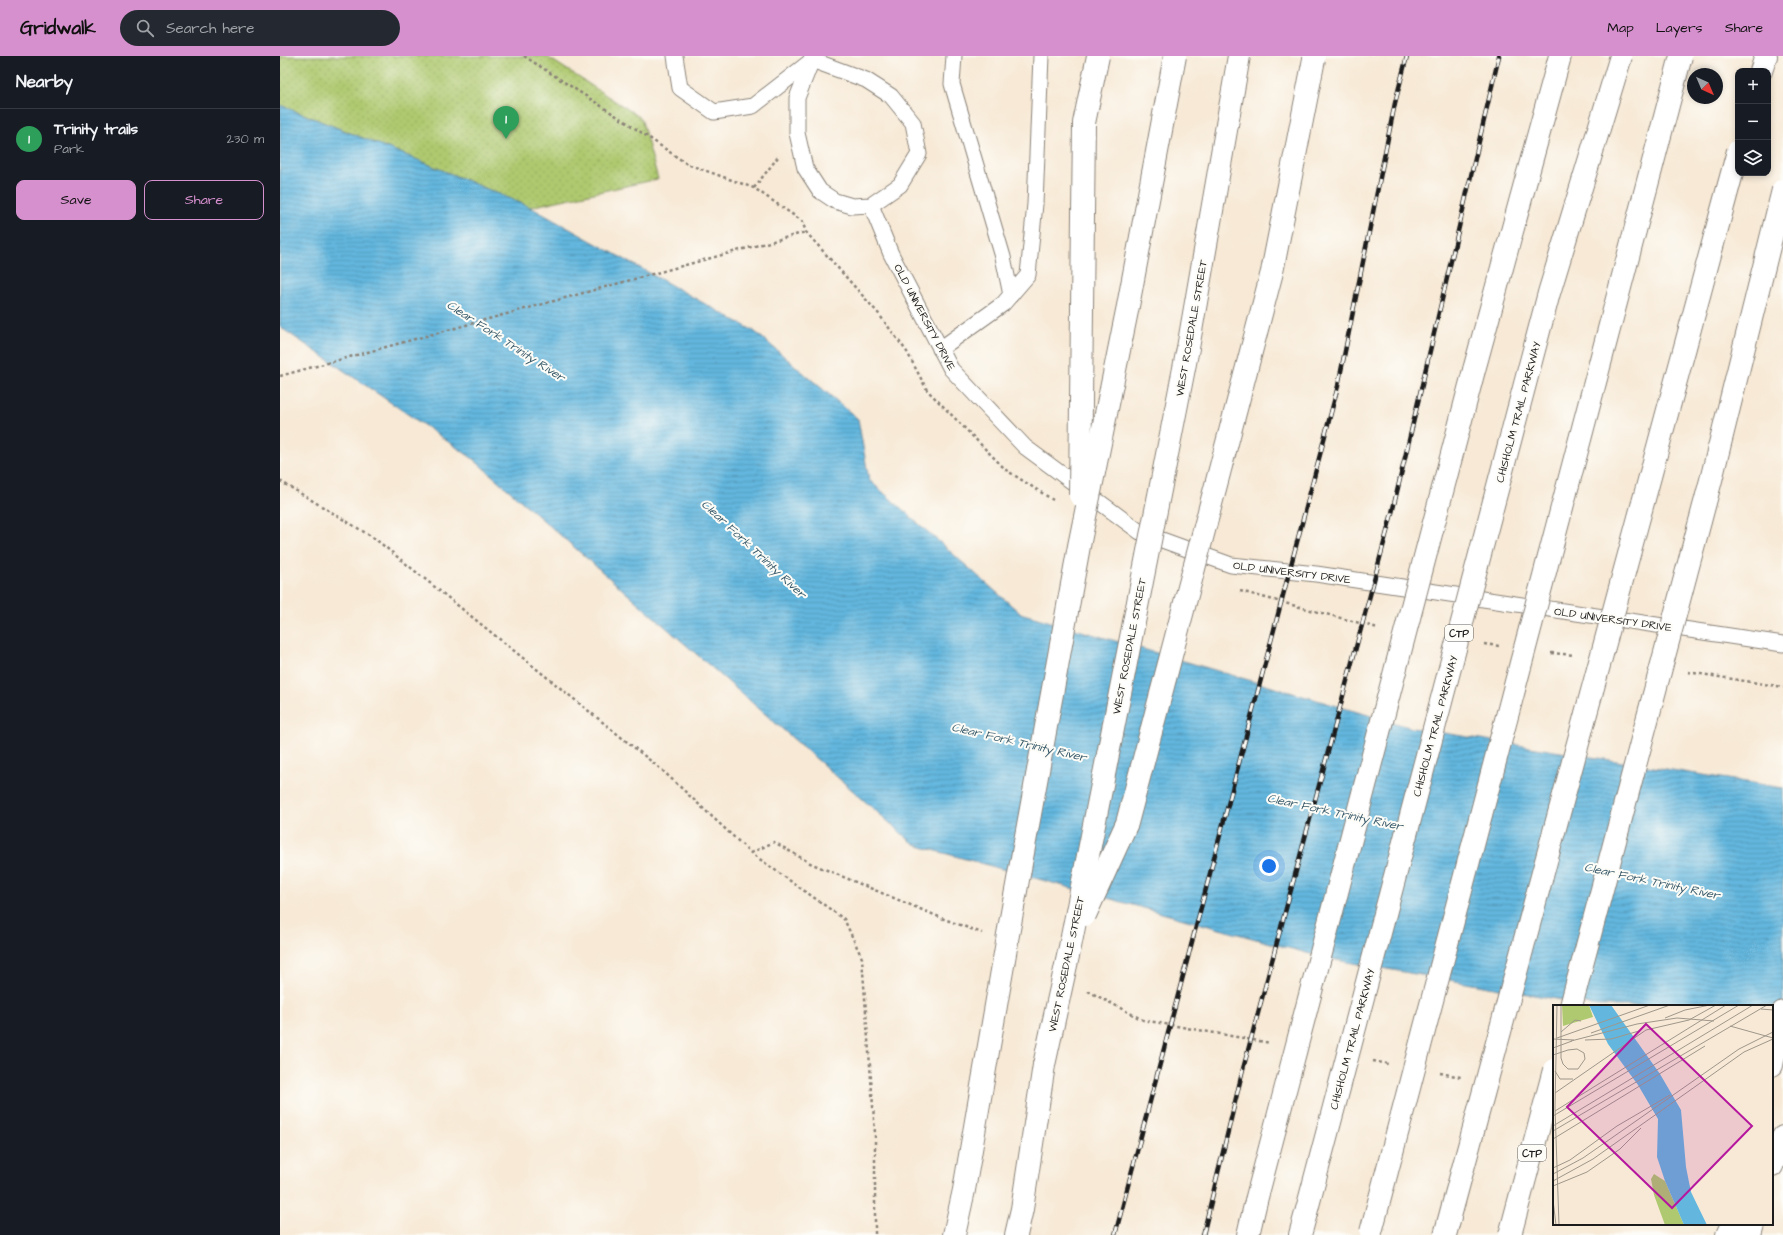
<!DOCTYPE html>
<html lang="en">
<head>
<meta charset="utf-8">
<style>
  body { margin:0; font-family:"Architects Daughter",sans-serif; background:#242831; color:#f1f3f6 }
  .controls { position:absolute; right:12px; top:12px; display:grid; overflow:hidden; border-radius:8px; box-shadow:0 2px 6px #0003 }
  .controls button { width:36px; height:36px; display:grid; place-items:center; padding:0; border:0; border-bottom:1px solid #363941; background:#171b24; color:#f1f3f6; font:20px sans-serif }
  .compass { position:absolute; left:1407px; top:12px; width:36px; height:36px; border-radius:50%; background:#171b24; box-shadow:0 2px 6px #0003; rotate:136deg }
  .you { position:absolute; left:989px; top:810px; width:14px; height:14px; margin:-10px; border:3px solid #fff; border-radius:50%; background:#1a73e8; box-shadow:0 0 0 6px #1a73e833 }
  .badge { display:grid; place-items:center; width:26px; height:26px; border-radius:50%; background:#d690ce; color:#fff; font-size:13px; font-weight:700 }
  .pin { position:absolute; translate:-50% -33px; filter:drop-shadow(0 1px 2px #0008) }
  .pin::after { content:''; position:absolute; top:21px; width:14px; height:12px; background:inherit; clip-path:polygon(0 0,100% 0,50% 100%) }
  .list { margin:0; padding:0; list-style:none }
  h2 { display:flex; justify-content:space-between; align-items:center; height:52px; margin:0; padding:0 16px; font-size:17px }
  h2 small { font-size:13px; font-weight:400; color:#9ea1a6 }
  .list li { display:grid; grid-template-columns:26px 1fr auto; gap:12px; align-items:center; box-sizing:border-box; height:60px; padding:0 16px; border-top:1px solid #363941 }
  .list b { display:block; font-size:15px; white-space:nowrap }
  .list p { margin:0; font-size:13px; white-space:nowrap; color:#9ea1a6 }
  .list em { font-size:13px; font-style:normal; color:#9ea1a6 }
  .actions { display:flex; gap:8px; padding:12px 16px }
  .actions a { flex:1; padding:9px 0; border:1px solid #d690ce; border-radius:8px; text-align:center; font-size:14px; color:#d690ce }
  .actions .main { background:#d690ce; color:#111 }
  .icon { flex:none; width:22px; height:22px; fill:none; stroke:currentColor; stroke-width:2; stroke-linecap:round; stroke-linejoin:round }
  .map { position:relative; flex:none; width:1503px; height:1179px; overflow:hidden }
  header { display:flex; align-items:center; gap:24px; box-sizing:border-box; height:56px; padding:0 20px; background:#d690ce; color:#111 }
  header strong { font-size:19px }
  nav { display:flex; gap:22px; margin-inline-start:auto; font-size:14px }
  .search { width:280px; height:36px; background:#242831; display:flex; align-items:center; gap:10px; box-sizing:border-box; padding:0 14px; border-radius:22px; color:#9ea1a6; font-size:15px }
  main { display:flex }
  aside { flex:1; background:#171b24 }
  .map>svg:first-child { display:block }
  .park { fill:url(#park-dots); stroke:#667246 }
  .water { fill:url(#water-rules); stroke:#406a7e }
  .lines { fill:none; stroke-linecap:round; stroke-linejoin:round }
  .lane-casing { stroke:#8a8278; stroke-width:17 }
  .secondary-casing { stroke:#8a8278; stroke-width:24 }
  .highway-casing { stroke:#8a8278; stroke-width:24 }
  .path { stroke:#8a8278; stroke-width:2.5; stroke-dasharray:3 3; stroke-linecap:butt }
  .lane { stroke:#fff; stroke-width:15 }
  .secondary { stroke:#fff; stroke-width:22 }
  .highway { stroke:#fff; stroke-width:22 }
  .rail-casing { stroke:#1c1c1c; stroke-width:4.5 }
  .rail { stroke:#fdfcf7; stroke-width:3; stroke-dasharray:9; stroke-linecap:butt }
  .secondary-bridge-casing { stroke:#8a8278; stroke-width:24; stroke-linecap:butt }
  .highway-bridge-casing { stroke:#8a8278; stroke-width:24; stroke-linecap:butt }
  .secondary-bridge { stroke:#fff; stroke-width:22 }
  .highway-bridge { stroke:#fff; stroke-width:22 }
  .labels { text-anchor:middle; stroke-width:4; stroke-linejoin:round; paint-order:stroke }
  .shield { fill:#fdfcf7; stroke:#605f5e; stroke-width:1 }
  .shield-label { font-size:10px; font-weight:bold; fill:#1c1c1c }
  .street-label { font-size:11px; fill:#1c1c1c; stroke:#fdfcf7 }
  .water-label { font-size:12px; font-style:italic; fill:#385a6a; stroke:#fdfcf7 }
  .inset-road { fill:none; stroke:#9f978b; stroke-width:1 }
  .view { fill:#b5179e; fill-opacity:0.15; stroke:#b5179e; stroke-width:2 }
  .inset-edge { fill:none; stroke:#1c1c1c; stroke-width:2 }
</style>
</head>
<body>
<header>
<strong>Gridwalk</strong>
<div class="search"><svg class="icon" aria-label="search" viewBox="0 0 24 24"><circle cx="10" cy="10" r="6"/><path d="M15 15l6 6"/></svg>Search here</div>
<nav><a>Map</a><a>Layers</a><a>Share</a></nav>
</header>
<main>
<aside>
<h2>Nearby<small></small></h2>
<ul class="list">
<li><span class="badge" style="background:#2e9e5b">1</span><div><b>Trinity trails</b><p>Park</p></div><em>230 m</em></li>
</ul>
<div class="actions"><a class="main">Save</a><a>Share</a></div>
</aside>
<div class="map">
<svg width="1503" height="1179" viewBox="0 0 1503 1179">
  <defs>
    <pattern id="park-dots" width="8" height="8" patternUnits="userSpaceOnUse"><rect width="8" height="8" fill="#afc970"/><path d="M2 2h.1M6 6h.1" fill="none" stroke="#96ac60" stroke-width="1.8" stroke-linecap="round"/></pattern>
    <pattern id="water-rules" width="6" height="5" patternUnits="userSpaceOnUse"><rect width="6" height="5" fill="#63b7df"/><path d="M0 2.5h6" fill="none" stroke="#5194b4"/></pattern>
  </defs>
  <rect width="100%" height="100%" fill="#fdfcf7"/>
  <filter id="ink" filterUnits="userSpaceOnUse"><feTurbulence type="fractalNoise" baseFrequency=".025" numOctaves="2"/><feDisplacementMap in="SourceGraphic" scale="8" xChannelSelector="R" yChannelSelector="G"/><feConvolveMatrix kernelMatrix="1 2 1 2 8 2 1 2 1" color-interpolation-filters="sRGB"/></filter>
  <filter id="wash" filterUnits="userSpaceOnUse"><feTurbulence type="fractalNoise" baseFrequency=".012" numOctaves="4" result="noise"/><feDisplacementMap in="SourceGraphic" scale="16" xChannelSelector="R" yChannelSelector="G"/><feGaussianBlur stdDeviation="0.9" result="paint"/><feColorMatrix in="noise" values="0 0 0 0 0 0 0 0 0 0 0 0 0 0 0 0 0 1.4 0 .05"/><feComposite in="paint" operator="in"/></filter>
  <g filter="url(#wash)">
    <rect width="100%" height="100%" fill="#f7e9d5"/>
    <polygon class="park" points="0,0 266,0 361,62 378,123 250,151 138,104 0,49"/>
    <polygon class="water" points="0,49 138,104 250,151 474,275 578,363 589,424 740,557 1132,672 1503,732 1503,984 1492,982 1492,950 1316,950 1045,902 635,789 192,402 0,271"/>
  </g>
  <g filter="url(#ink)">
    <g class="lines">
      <g class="lane-casing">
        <g id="lane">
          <polyline points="395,0 400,32 434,56 473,50 531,5"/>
          <polyline points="674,0 672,28 723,201 731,239"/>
          <polygon points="532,4 586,24 611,40 633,67 639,98 620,129 591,149 572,150 555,145 540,135 525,112 517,77 517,42"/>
          <polyline points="591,149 611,198 671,313 745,391 860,476 951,509 1036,518 1503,588"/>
          <polyline points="660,293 723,248 748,219 755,148 761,0"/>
        </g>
      </g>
      <g class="secondary-casing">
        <g id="secondary">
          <polyline points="674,1179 684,1134 727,886"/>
          <polyline points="736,1179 742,1153 764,1009"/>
        </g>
      </g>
      <g class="highway-casing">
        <g id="highway">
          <polyline points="1481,15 1486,0"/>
          <polyline points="1194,314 1280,0"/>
          <polyline points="1492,1009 1503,956"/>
          <polyline points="1492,1110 1503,1081"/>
          <polyline points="968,1179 976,1145"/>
          <polyline points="1020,1179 1026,1157"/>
          <polyline points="1447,1179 1452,1168"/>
          <polyline points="1470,1179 1473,1168"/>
        </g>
      </g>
      <g class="path">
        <polyline points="244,0 349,68 407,108 474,132 522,165 526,176 598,257 627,296 647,334 726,414 773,444"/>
        <polyline points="474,132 498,101"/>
        <polyline points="0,320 526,176"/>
        <polyline points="0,425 94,482 382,714 471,797 564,863 582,902 595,1077 595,1179"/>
        <polyline points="960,535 1098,572"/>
        <polyline points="1204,588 1219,590"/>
        <polyline points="1271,597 1294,599"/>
        <polyline points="1408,616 1503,631"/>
        <polyline points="471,797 494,786 530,807 664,863 702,877"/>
        <polyline points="808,935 863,964 990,987"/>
        <polyline points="1093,1005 1108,1008"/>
        <polyline points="1160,1017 1181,1021"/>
      </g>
      <use href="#lane" class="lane"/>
      <use href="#secondary" class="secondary"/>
      <use href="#highway" class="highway"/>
      <g class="rail-casing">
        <g id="rail">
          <polyline points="835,1179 1058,330 1115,47 1127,0"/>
          <polyline points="923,1179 963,1013 1112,457 1219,0"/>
        </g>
      </g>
      <use href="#rail" class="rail"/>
      <g class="secondary-bridge-casing">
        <g id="secondary-bridge">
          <polyline points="800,439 804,67 818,0"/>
          <polyline points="805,859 847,767 992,216 1034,3"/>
          <polyline points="727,884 799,490 848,250 895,0"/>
          <polyline points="764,1009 790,891 908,292 959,0"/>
        </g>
      </g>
      <g class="highway-bridge-casing">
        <g id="highway-bridge">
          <polyline points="1291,950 1431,424 1503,134"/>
          <polyline points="976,1145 1194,314"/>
          <polyline points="1026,1157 1269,237 1341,0"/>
          <polyline points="1091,1176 1401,0"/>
          <polyline points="1165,1179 1458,95"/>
          <polyline points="1230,1179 1274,1014"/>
        </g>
      </g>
      <use href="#secondary-bridge" class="secondary-bridge"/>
      <use href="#highway-bridge" class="highway-bridge"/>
    </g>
  </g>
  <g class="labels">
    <g class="shield">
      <rect x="1165" y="569" width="28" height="16" rx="3"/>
      <rect x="1238" y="1089" width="28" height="16" rx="3"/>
    </g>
    <g class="shield-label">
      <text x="1179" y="581">CTP</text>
      <text x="1252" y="1101">CTP</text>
    </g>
    <g class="street-label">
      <text transform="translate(645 261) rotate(62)" y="4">OLD UNIVERSITY DRIVE</text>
      <text transform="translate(911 272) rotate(-80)" y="4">WEST ROSEDALE STREET</text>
      <text transform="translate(1238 356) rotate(-75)" y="4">CHISHOLM TRAIL PARKWAY</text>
      <text transform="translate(1012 516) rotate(7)" y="4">OLD UNIVERSITY DRIVE</text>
      <text transform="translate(1333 563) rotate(8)" y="4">OLD UNIVERSITY DRIVE</text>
      <text transform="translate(849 590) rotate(-79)" y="4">WEST ROSEDALE STREET</text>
      <text transform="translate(1155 670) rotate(-75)" y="4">CHISHOLM TRAIL PARKWAY</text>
      <text transform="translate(786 908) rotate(-78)" y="4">WEST ROSEDALE STREET</text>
      <text transform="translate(1072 983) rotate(-75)" y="4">CHISHOLM TRAIL PARKWAY</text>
    </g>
    <g class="water-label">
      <text transform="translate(226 285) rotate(33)" y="4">Clear Fork Trinity River</text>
      <text transform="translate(474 493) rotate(43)" y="4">Clear Fork Trinity River</text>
      <text transform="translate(739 686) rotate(13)" y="4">Clear Fork Trinity River</text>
      <text transform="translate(1055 756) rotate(12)" y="4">Clear Fork Trinity River</text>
      <text transform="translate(1372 825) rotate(12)" y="4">Clear Fork Trinity River</text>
    </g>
  </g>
  <g transform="translate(1273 949)">
    <rect width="220" height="220" fill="#f7e9d5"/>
    <path d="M9 0H36L40 12 10 21ZM101 169 112 176 131 220H112L101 190 98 174Z" fill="#afc970"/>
    <path d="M36 0H58L107 69 128 105 133 162 138 187 154 220H131L112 176 104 152 105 114 85 80 55 39Z" fill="#63b7df"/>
    <path class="inset-road" d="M4 0 2 103 6 220M208 4 220 5M112 13 132 5 157 0M177 21 220 33M8 27 22 15 28 16M38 28 117 0M4 33 97 0M0 34 21 35M32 35 58 34 86 26M18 36 84 19 124 13 161 16M0 43 19 36M0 50 15 45 24 44 31 48 32 54 25 64H15L10 59 8 53V0M2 66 7 74H20M2 88 93 25 136 15 163 0M2 106 173 0M0 111 186 0M0 121 200 0M0 126 214 0M0 134 152 41M0 163 17 155 64 121 117 90M0 169 30 153 186 44 220 27M0 176 40 154 191 47 220 34M0 181 34 167 67 144 88 123M0 195 3 220"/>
    <path class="view" d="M93 19 199 121 119 203 14 102Z"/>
    <rect width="220" height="220" class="inset-edge"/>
  </g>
</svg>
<div class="controls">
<button>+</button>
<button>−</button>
<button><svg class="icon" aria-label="layers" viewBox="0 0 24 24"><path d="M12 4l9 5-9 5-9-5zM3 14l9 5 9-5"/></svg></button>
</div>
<svg class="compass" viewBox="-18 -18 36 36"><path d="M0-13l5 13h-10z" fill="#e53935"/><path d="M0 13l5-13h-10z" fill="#9ea1a6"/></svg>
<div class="you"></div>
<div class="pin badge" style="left:226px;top:83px;background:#2e9e5b">1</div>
</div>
</main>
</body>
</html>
